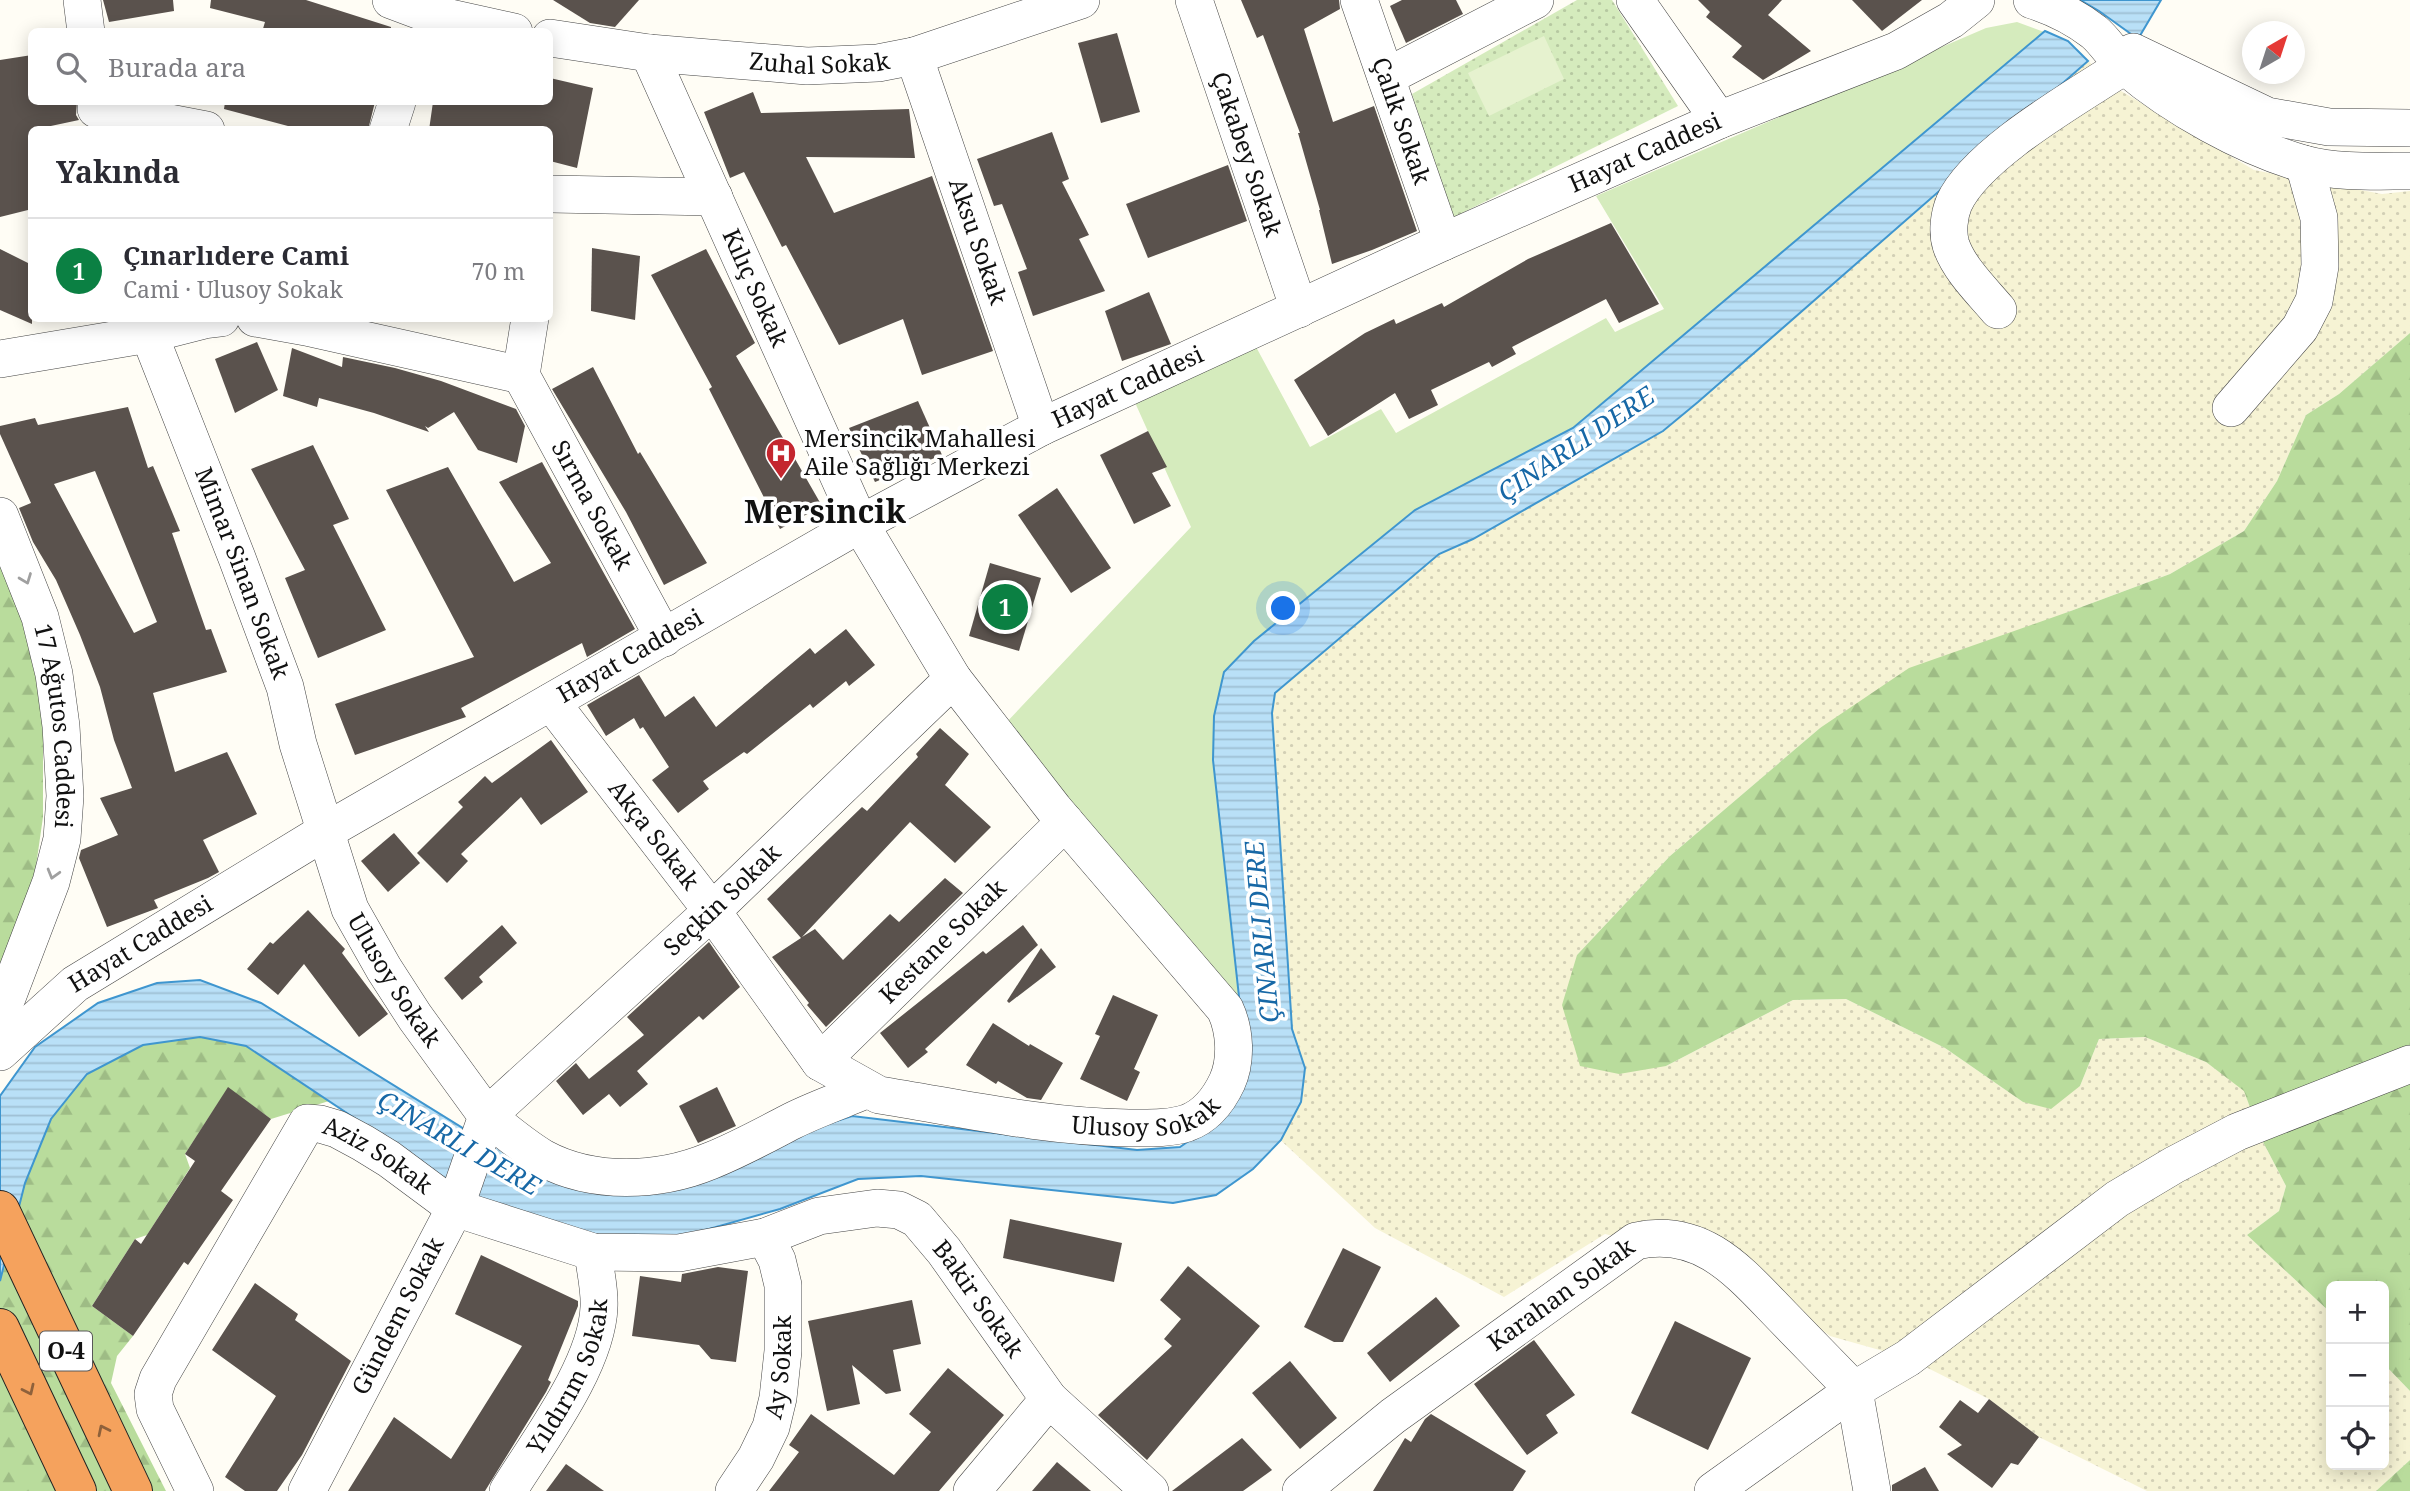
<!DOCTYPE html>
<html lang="tr">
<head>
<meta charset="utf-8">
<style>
  body { margin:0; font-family:"Noto Serif",serif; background:#f7f7f7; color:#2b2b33 }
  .controls { position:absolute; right:21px; bottom:21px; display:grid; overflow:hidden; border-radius:10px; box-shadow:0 4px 18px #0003 }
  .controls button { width:63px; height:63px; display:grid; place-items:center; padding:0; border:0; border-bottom:2px solid #e1e1e2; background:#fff; color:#2b2b33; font:35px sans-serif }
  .compass { position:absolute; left:2242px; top:21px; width:63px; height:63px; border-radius:50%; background:#fff; box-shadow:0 4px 18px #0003; rotate:39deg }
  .you { position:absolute; left:1284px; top:609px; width:24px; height:24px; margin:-18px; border:5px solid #fff; border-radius:50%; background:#1a73e8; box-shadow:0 0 0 10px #1a73e833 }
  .badge { display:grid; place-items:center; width:46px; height:46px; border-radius:50%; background:#0b8043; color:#fff; font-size:23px; font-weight:700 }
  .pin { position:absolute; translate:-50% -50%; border:4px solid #fff; box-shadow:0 2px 7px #0006 }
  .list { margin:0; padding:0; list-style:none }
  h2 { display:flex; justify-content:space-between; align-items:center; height:91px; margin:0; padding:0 28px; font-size:30px }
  h2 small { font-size:23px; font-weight:400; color:#7c7c81 }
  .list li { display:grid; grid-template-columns:46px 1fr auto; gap:21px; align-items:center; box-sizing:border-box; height:105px; padding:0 28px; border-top:2px solid #e1e1e2 }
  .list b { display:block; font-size:26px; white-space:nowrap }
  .list p { margin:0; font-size:23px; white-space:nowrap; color:#7c7c81 }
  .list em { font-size:23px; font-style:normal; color:#7c7c81 }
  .icon { flex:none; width:38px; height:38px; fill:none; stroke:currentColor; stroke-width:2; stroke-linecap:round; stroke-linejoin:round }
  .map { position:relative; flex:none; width:2410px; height:1491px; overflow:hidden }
  .search { position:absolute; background:#fff; box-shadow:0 4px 18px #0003; left:28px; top:28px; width:525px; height:77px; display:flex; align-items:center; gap:18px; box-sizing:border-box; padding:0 24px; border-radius:10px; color:#7c7c81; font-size:26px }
  .panel { position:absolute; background:#fff; box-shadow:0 4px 18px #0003; left:28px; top:126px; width:525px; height:196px; border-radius:10px }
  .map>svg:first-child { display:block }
  .farmland { fill:url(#farmland-dots) }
  .grass { fill:#d5ebbd }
  .forest { fill:url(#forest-firs) }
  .park { fill:url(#park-dots) }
  .pitch { fill:#e6f2cf }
  .water { fill:url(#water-rules); stroke:#3f96cf; stroke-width:2 }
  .building { fill:#5a524d; fill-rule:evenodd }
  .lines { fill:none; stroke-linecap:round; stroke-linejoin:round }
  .minor-casing { stroke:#444; stroke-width:38 }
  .highway-casing { stroke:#222; stroke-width:40 }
  .minor { stroke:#fff; stroke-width:37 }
  .highway { stroke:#f5a25d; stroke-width:38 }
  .oneway { stroke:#a0a0a0 }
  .oneway2 { stroke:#8e613b }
  .labels { text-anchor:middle; stroke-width:7; stroke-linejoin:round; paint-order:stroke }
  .shield { fill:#fff; stroke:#585858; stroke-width:2 }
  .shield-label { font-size:23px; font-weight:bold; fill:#111 }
  .street-label { font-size:24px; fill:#111; stroke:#fff }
  .poi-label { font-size:24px; fill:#111; stroke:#fff; text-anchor:start }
  .water-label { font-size:26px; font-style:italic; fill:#1768a6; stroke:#fff }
  .district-label { font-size:32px; font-weight:bold; fill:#111; stroke:#fff }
</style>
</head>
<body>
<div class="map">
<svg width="2410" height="1491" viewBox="0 0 2410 1491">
  <defs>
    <pattern id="farmland-dots" width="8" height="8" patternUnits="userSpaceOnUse" patternTransform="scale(1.75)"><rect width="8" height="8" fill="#f6f3d4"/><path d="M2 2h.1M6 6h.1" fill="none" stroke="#d2cfb5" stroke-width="1.8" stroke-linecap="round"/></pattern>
    <pattern id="forest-firs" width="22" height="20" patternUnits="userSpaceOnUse" patternTransform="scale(1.75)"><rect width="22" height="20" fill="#b9dc9c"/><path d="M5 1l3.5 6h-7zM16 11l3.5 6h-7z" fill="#9ebc85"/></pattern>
    <pattern id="park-dots" width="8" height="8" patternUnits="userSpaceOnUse" patternTransform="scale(1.75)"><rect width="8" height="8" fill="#d5ebbd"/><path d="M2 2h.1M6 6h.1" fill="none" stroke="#b6c8a1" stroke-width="1.8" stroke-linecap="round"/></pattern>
    <pattern id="water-rules" width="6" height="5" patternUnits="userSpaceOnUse" patternTransform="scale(1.75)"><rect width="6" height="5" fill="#b9e0f7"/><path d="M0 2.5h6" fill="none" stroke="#9ebfd3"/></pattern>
  </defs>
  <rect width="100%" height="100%" fill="#fffdf5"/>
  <polygon class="farmland" points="2068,41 2116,88 2254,170 2382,194 2410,191 2410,333 2339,394 2306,415 2277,481 2244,531 2170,574 2068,612 1820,728 1670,856 1577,955 1666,1066 1793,1000 1846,999 1945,1048 2023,1102 2080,1086 2099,1039 2145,1037 2206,1062 2244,1090 2262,1140 2286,1186 2279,1211 2247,1235 2331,1313 2331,1465 2384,1465 2384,1364 2410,1391 2410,1460 2376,1491 2147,1491 2039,1437 1989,1399 1908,1358 1830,1336 1732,1265 1605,1234 1504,1297 1375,1228 1261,1122 1267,672"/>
  <polygon class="grass" points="2017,22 2068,41 1267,672 1270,1035 1004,725 1191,527 1128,387 1248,332 1310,447 1381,409 1396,433 1606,318 1615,332 1664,309 1596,196 1986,28"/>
  <g class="forest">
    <polygon points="2410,333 2410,1391 2384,1364 2384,1286 2331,1286 2331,1313 2247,1235 2279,1211 2286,1186 2262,1140 2244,1091 2206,1062 2145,1037 2099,1039 2080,1086 2051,1109 2023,1102 1945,1048 1846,999 1793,1000 1666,1066 1619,1074 1580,1066 1562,1005 1577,955 1670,856 1820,728 1909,668 2068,612 2170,574 2244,531 2277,481 2306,415 2339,394"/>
    <polygon points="0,560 25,612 43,687 43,817 35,873 0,974"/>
    <polygon points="200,1037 246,1046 329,1101 271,1119 228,1088 185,1154 190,1168 147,1235 135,1239 92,1306 133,1336 117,1356 111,1383 166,1491 0,1491 0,1281 25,1183 51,1119 87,1074 143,1045"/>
    <polygon points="2410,1460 2410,1491 2376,1491"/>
  </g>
  <polygon class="park" points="1577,0 1612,0 1678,106 1452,218 1412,94"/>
  <polygon class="pitch" points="1544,36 1564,79 1489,116 1468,73"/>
  <g class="water">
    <polygon points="2080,0 2161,0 2138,39 2099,11"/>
    <polygon points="2045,31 2068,41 2088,61 1698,402 1663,431 1473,539 1439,554 1275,693 1272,713 1292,1029 1305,1068 1301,1102 1281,1140 1253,1169 1216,1195 1173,1203 921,1176 858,1179 780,1209 684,1236 596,1239 512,1215 461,1189 246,1046 200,1037 143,1045 87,1074 51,1119 25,1183 0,1281 0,1096 35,1047 98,1003 157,983 200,980 261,1003 479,1138 611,1194 852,1116 1137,1150 1180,1147 1216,1122 1243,1033 1213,760 1214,716 1224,672 1254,641 1415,510 1573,428"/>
  </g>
  <g class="building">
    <polygon points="103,0 173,0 174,11 109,22"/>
    <polygon points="211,0 306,0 391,27 391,32 262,32 265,22 210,8"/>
    <polygon points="553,0 639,0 615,27 590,23"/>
    <polygon points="1241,0 1339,0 1340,9 1304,29 1333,122 1374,106 1417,231 1372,250 1332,264 1319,210 1320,210 1298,133 1300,133 1263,35 1257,38"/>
    <polygon points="1402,0 1456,0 1463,14 1406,43 1390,6"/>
    <polygon points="1698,0 1782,0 1768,15 1811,51 1763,80 1732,57 1742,46 1706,17 1710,12"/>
    <polygon points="1852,0 1922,0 1882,31"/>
    <polygon points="1117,33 1140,112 1101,123 1078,43"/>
    <polygon points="32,55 32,102 77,102 76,115 79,120 32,130 32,209 0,217 0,60"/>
    <polygon points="550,78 593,88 577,168 550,161 550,130 429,130 433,102 550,102"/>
    <polygon points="753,92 761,113 909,109 915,158 806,157 834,213 932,176 993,351 922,375 903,319 839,345 786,245 782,247 744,172 730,178 704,112"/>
    <polygon points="225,102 375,102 368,130 303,130 224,109"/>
    <polygon points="1052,132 1069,179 1062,182 1089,235 1079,239 1105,291 1033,316 1018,272 1027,269 1002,204 994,206 977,159"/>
    <polygon points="1228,165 1247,221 1148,258 1126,204"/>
    <polygon points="1611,223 1659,304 1619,323 1606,299 1512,347 1516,354 1492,367 1489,362 1431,390 1438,405 1409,419 1395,393 1328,436 1294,380 1365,333 1394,319 1396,324 1442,303 1444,307 1528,259"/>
    <polygon points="592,248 640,256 635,320 591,311"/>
    <polygon points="0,249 32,265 32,324 0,310"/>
    <polygon points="706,249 755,343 736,356 822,506 780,529 709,389 712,387 651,275"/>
    <polygon points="1149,292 1171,344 1122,361 1105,311"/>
    <polygon points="257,342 278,390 235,413 215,359"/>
    <polygon points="292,348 342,367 343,357 395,368 441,381 516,409 525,426 517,463 478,450 454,412 428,428 425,426 429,432 374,413 319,398 317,407 283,396"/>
    <polygon points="593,367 638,454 640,452 707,563 664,585 626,512 552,389"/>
    <polygon points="918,401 942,455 875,482 849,428"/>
    <path d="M128 407 148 468 153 466 180 531 172 533 206 630 211 629 227 672 153 693 175 772 227 752 257 814 203 840 219 872 208 878 154 900 158 908 107 927 79 858 81 850 118 835 100 798 132 788 114 740 100 687 80 635 56 580 33 542 19 508 31 503 0 434V426L35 418 38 425ZM95 471 157 622 134 633 54 484Z"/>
    <polygon points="1148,431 1167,467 1152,473 1171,506 1134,524 1100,455"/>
    <polygon points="313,445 349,519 333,525 386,630 318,658 285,578 305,570 251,469"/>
    <polygon points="542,462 635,629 587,657 582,643 461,708 466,717 355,755 335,704 474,657 386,490 448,467 514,582 551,563 499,482"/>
    <polygon points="1057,488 1111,568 1071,593 1018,515"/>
    <polygon points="990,563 1041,578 1019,651 969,636"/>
    <polygon points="846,629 875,665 849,686 846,681 813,708 810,704 747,754 744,752 703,781 709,789 678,813 652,780 669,767 643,727 640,729 634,718 606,736 587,705 639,675 665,717 694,696 716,727 810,648 815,654"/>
    <polygon points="940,728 969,754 945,785 991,827 955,863 910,822 802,937 815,929 843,960 890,914 899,922 945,878 963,893 826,1027 807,1005 809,1003 772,957 801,938 767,899 862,807 867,811 918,757 916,754"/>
    <polygon points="551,740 588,792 541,825 521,797 461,854 468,861 447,883 417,853 463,807 458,802 485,776 492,783"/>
    <polygon points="394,833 420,863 388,892 361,861"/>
    <polygon points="308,910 345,949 342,953 388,1014 359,1037 304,964 278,995 247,969 270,942 273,944"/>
    <polygon points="502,925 517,943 479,977 483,982 462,1000 444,978"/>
    <polygon points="1023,925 1038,945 925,1049 928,1052 908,1068 880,1033 983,951 986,954"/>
    <polygon points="709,942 740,987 703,1020 699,1016 637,1071 648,1084 620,1107 609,1094 583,1115 556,1081 576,1063 589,1079 644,1035 627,1017"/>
    <polygon points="1041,948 1056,967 1009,1003 1007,1001"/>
    <polygon points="1113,995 1158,1015 1134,1069 1140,1072 1127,1101 1080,1079 1100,1036 1095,1034"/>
    <polygon points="993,1023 1029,1046 1030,1044 1063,1063 1041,1100 1027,1098 998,1081 996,1084 966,1065"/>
    <polygon points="228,1087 271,1119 221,1191 233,1200 188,1265 184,1262 133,1336 92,1306 135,1239 141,1244 195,1161 185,1154"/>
    <polygon points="717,1087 736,1126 698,1143 679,1106"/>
    <polygon points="1010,1219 1122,1243 1114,1282 1003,1258"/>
    <polygon points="1343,1248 1381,1267 1343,1342 1334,1342 1304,1327"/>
    <polygon points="481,1255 578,1301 578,1306 548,1380 551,1382 546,1392 485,1491 348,1491 394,1417 451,1459 522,1346 455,1314"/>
    <polygon points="1188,1266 1260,1326 1147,1460 1098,1415 1172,1346 1164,1339 1181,1319 1160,1300"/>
    <polygon points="718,1267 748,1271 736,1362 711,1359 699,1345 632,1336 640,1276 681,1282 682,1274"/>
    <polygon points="255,1283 298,1314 295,1320 351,1361 302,1455 277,1491 245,1491 225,1477 276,1396 212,1350"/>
    <polygon points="1436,1297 1460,1326 1390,1382 1367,1353"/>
    <polygon points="912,1300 921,1344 893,1350 901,1391 886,1394 852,1365 860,1404 827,1411 808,1321"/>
    <polygon points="1675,1321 1751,1358 1708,1450 1631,1413"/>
    <polygon points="1534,1340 1575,1395 1546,1415 1558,1433 1527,1455 1474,1384"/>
    <polygon points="1290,1361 1337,1418 1300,1449 1252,1393"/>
    <polygon points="948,1368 1004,1415 939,1491 769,1491 799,1452 789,1445 811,1414 894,1475 931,1432 909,1414"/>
    <polygon points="1989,1399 2039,1437 2018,1465 2011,1463 1992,1488 1947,1454 1962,1445 1939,1427 1960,1400 1978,1413"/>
    <polygon points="1431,1414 1526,1471 1513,1491 1373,1491 1405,1438 1411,1442 1425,1419"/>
    <polygon points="1242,1438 1272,1470 1243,1491 1172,1491"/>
    <polygon points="1057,1462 1091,1491 1032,1491"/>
    <polygon points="566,1464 604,1491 546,1491"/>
    <polygon points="1925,1467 1939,1491 1892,1491 1892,1485"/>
  </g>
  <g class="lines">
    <g class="minor-casing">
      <g id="minor">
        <polyline points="82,0 86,32"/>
        <polyline points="391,0 423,12 514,32"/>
        <path id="s1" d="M1194 0 1299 309"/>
        <path id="s2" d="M1359 0 1443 242"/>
        <polyline points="1635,0 1719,120"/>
        <path d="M2032 0C2054 7 2076 18 2094 32 2106 42 2114 57 2126 67 2173 107 2244 147 2304 164 2337 173 2375 171 2410 171"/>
        <path id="s3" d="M550 38 649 53 807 66 878 63 914 56 1081 0"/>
        <polyline points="2133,52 2267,116 2329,127 2410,128"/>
        <path id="s4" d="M914 56 1041 427"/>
        <polyline points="1386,77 1535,0"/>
        <polyline points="96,109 206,130"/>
        <polyline points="388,130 397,102"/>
        <polyline points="550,194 714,197"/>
        <path d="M1998 310C1982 291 1959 269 1951 245 1947 232 1949 215 1954 203 1977 153 2077 97 2124 66"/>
        <path id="s5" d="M145 318 149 334 237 558 285 687 298 744 350 909 384 969 415 1017 487 1116 455 1208 307 1491"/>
        <polyline points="255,318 306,327 521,375"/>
        <path id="s6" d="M530 318 521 375 664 638"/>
        <polyline points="0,359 149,334 204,320 221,318"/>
        <polyline points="2231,408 2300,328 2314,301 2320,266 2319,218 2304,164"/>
        <path id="s7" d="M0 516 40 617 54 674 61 726 65 796 62 839 51 882 0 1016"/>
        <path id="s8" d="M551 702 712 911 820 1062 879 1095C961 1108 1045 1127 1129 1128 1148 1128 1168 1129 1187 1123 1206 1116 1219 1099 1227 1082 1237 1060 1235 1030 1225 1009L1054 809 953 679 860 524 649 53"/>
        <path id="s9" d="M0 1052 75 984 326 831 860 524 1041 427 1443 242 1719 120 1896 51 1951 20 1976 0"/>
        <path id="s10" d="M820 1062 1065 822"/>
        <path id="s11" d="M866 1090C842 1100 816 1109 792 1121 765 1135 738 1150 710 1161 659 1182 593 1185 543 1158 523 1146 505 1131 487 1116L712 911 953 679"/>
        <path id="s12" d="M195 1491 155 1409 153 1394 158 1379 307 1123 320 1124 337 1129 363 1143 389 1159 455 1208 593 1252 679 1253 765 1237 819 1216 877 1208 899 1210 917 1219 944 1251 1049 1399 1150 1491"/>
        <path id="s13" d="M508 1491C539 1441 597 1365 599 1307 600 1289 595 1270 593 1252"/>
        <path id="s14" d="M734 1491 756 1458 771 1427 778 1398 783 1351V1285L777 1260 765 1237"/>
        <polyline points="972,1491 1049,1399"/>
        <path id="s15" d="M1301 1491 1393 1416 1636 1241C1703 1226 1741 1274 1782 1316 1806 1341 1830 1365 1854 1390L1908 1358 2117 1199 2174 1165 2237 1132 2410 1064"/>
        <polyline points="1713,1491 1854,1390 1872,1491"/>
      </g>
    </g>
    <g class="highway-casing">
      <g id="highway">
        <polyline points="0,1210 133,1491"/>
        <polyline points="0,1328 77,1491"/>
      </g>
    </g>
    <use href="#minor" class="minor"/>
    <use href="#highway" class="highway"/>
  </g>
  <defs><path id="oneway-chevron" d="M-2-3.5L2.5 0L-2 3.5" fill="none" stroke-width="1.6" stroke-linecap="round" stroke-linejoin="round" transform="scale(1.75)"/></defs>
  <g class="oneway">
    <use href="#oneway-chevron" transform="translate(26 579) rotate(69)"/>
    <use href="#oneway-chevron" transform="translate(53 874) rotate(106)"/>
  </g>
  <g class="oneway2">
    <use href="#oneway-chevron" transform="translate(29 1390) rotate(65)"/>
    <use href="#oneway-chevron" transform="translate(103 1430) rotate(-116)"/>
  </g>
  <defs>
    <g id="hospital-pin" transform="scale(1.575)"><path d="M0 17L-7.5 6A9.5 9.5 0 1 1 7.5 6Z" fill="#c4262e" stroke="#fff"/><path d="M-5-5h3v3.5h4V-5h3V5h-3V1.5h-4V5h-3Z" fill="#fff"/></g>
  </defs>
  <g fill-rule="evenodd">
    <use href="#hospital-pin" x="781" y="453"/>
  </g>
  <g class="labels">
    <rect class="shield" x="40" y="1331.5" width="52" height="39" rx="5"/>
    <g class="shield-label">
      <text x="66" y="1359">O-4</text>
    </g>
    <g class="street-label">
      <text dy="8" stroke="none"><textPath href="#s3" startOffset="271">Zuhal Sokak</textPath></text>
      <text dy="8" stroke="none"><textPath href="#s2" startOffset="128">Çalık Sokak</textPath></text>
      <text dy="8" stroke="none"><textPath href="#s1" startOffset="163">Çakabey Sokak</textPath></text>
      <text dy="8" stroke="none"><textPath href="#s9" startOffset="1880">Hayat Caddesi</textPath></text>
      <text dy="8" stroke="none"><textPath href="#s4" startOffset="196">Aksu Sokak</textPath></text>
      <text transform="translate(755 288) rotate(66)" y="8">Kılıç Sokak</text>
      <text dy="8" stroke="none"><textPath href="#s9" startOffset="1312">Hayat Caddesi</textPath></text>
      <text dy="8" stroke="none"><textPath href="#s6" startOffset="206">Sırma Sokak</textPath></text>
      <text dy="8" stroke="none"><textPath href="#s5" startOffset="273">Mimar Sinan Sokak</textPath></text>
      <text dy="8" stroke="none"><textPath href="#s9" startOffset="746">Hayat Caddesi</textPath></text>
      <text dy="8" stroke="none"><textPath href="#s7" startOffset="219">17 Ağutos Caddesi</textPath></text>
      <text dy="8" stroke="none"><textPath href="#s8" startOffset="168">Akça Sokak</textPath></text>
      <text dy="8" stroke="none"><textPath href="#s11" startOffset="733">Seçkin Sokak</textPath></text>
      <text dy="8" stroke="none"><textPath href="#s10" startOffset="172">Kestane Sokak</textPath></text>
      <text dy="8" stroke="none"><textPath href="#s9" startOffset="178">Hayat Caddesi</textPath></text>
      <text dy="8" stroke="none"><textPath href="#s5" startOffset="710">Ulusoy Sokak</textPath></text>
      <text dy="8" stroke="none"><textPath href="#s8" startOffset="788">Ulusoy Sokak</textPath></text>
      <text dy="8" stroke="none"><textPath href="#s12" startOffset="497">Aziz Sokak</textPath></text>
      <text dy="8" stroke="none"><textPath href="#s15" startOffset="326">Karahan Sokak</textPath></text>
      <text dy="8" stroke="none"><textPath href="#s12" startOffset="1169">Bakir Sokak</textPath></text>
      <text transform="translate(398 1316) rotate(-63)" y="8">Gündem Sokak</text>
      <text dy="8" stroke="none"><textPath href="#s14" startOffset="135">Ay Sokak</textPath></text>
      <text dy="8" stroke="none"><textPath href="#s13" startOffset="131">Yıldırım Sokak</textPath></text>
    </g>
    <g class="poi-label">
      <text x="804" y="447">Mersincik Mahallesi<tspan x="804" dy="28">Aile Sağlığı Merkezi</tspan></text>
    </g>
    <g class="water-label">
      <text transform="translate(1576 444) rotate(-34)" y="9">ÇINARLI DERE</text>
      <text transform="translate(1262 932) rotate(-95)" y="9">ÇINARLI DERE</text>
      <text transform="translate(459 1143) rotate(30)" y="9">ÇINARLI DERE</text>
    </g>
    <g class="district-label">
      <text x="825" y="523">Mersincik</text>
    </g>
  </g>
</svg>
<div class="controls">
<button>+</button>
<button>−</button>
<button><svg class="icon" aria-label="locate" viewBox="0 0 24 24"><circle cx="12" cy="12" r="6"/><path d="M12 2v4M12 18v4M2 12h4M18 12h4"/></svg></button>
</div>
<svg class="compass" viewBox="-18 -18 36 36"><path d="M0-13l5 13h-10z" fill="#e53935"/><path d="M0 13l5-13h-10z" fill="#7c7c81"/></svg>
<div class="you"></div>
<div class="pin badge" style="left:1005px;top:607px">1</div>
<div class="search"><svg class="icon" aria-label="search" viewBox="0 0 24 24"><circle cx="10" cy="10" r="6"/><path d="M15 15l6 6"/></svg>Burada ara</div>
<section class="panel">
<h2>Yakında<small></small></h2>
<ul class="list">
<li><span class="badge">1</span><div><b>Çınarlıdere Cami</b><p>Cami · Ulusoy Sokak</p></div><em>70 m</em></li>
</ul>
</section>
</div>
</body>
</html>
